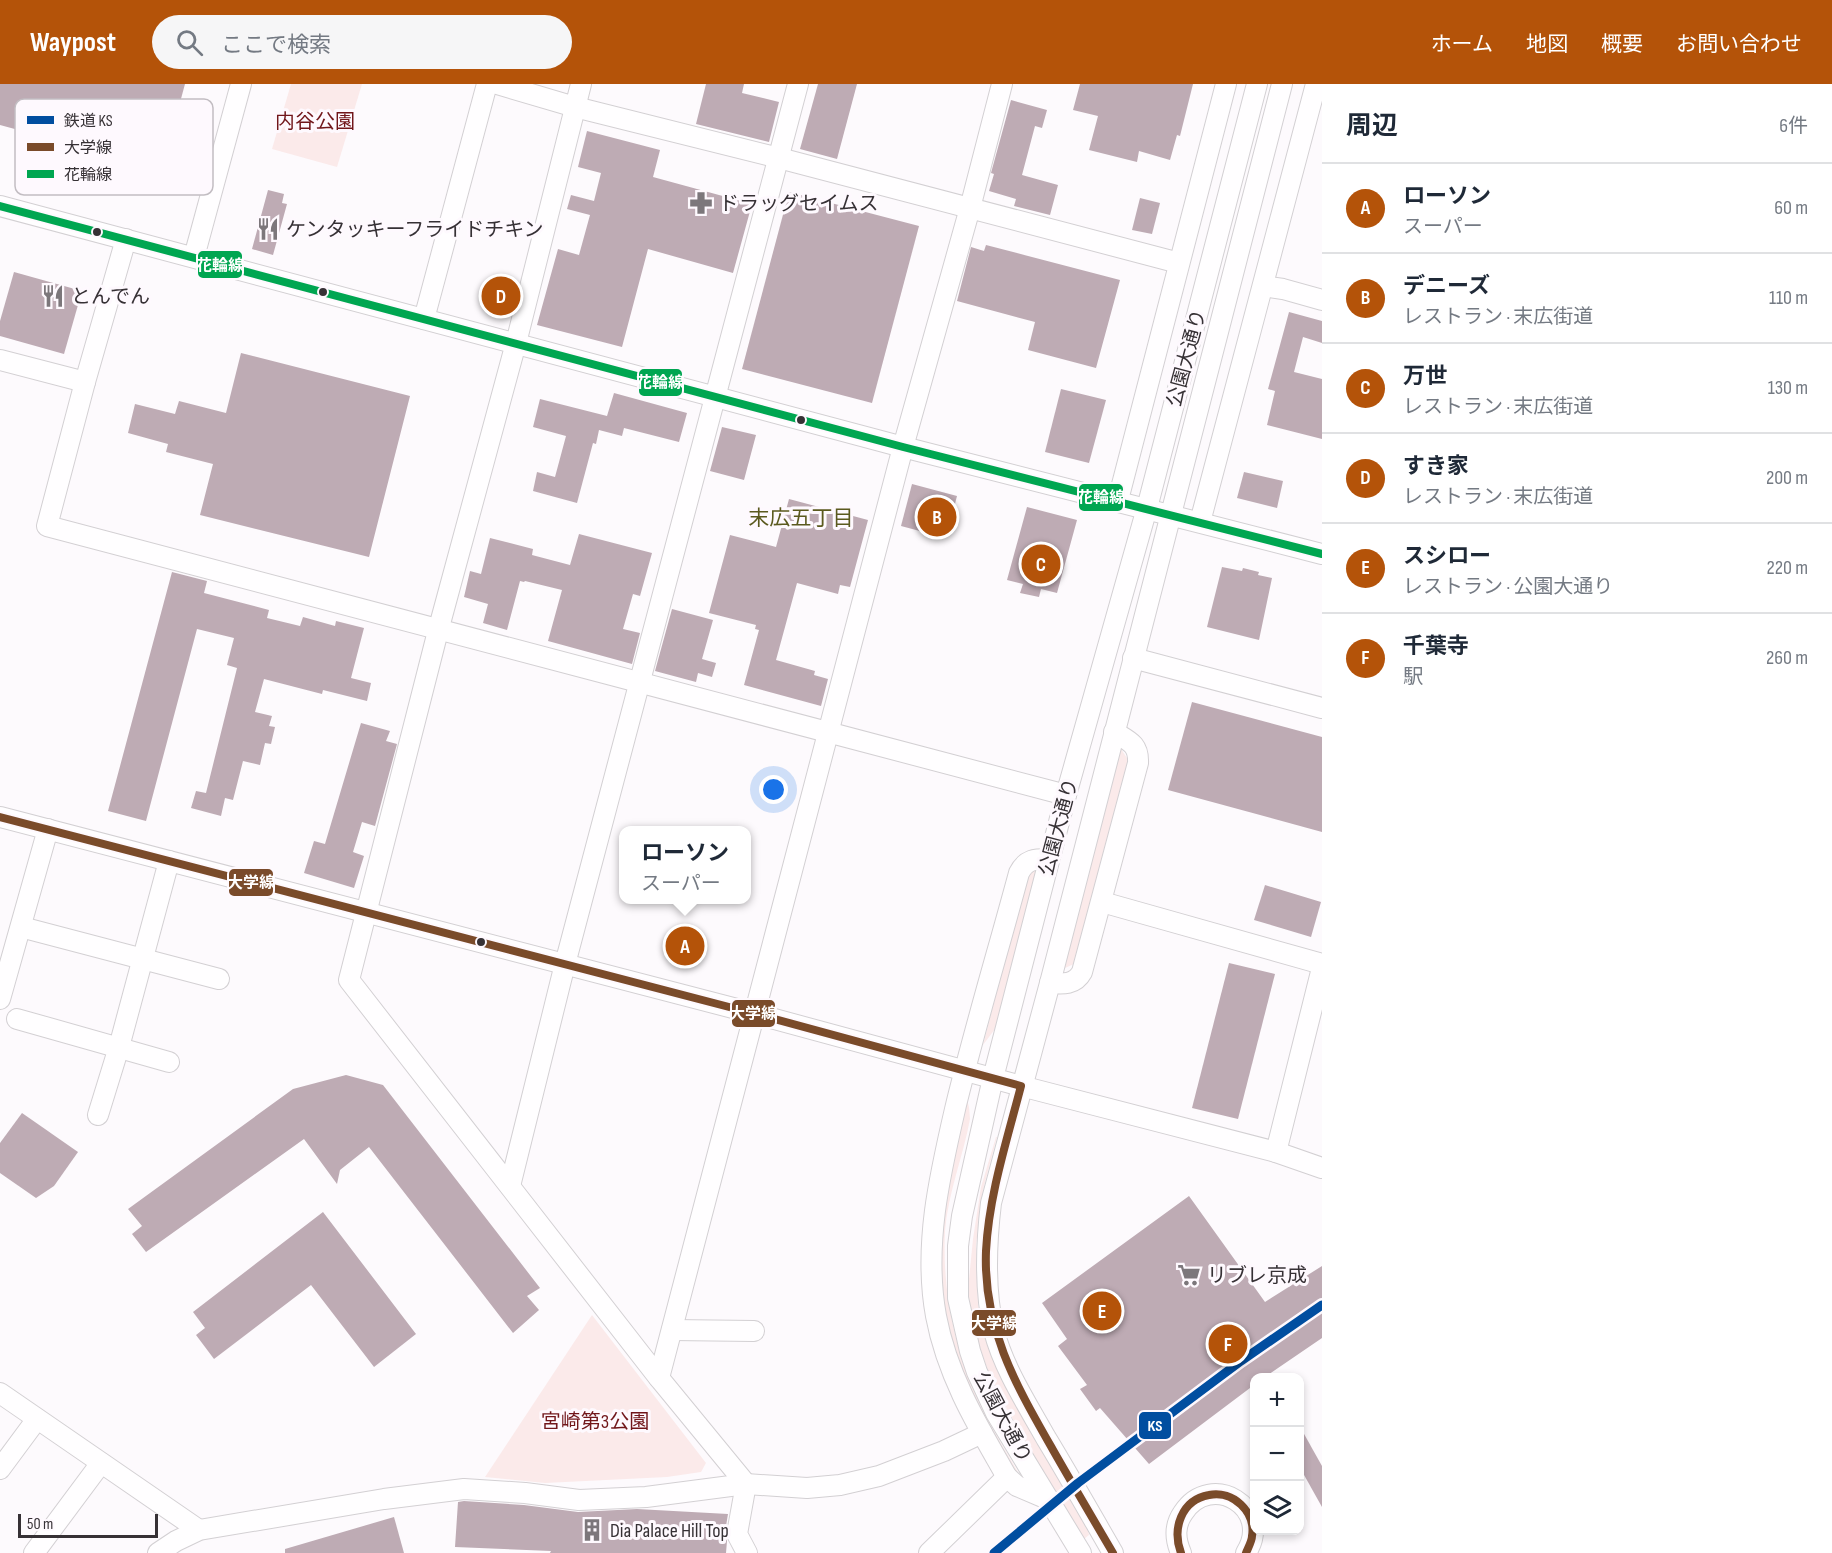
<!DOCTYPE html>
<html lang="ja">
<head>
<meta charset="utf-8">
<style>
  body { margin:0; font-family:"Sofia Sans Condensed","Noto Sans JP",sans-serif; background:#f6f6f7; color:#1f2937 }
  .controls { position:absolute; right:18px; bottom:18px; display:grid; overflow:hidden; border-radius:12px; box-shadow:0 3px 9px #0003 }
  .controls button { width:54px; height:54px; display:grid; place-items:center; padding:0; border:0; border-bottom:2px solid #e0e1e3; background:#fff; color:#1f2937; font:30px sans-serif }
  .scale { position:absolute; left:18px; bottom:15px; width:140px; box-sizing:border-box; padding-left:6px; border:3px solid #363135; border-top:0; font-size:16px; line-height:21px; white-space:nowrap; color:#363135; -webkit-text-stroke:4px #fef9fe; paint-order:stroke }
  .you { position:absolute; left:774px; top:706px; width:21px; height:21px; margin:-15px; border:4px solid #fff; border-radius:50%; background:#1a73e8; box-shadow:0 0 0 9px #1a73e833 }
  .badge { display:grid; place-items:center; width:39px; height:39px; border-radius:50%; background:#b45309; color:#fff; font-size:20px; font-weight:700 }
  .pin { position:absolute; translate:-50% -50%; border:3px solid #fff; box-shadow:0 2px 6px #0006 }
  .popup { position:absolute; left:619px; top:742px; width:132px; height:78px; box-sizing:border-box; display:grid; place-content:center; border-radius:12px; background:#fff; filter:drop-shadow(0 2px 4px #0005); font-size:20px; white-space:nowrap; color:#747a83 }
  .popup b { font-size:22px; color:#1f2937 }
  .popup::after { content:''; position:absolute; left:50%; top:100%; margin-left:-12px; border:12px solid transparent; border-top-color:#fff }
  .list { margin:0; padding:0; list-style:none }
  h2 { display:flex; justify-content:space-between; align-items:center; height:78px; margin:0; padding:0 24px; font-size:26px }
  h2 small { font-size:20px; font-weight:400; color:#747a83 }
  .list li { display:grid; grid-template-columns:39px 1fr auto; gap:18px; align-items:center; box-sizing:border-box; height:90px; padding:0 24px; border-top:2px solid #e0e1e3 }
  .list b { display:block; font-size:22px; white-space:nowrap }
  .list p { margin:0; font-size:20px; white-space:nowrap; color:#747a83 }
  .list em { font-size:20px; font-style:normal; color:#747a83 }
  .icon { flex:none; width:33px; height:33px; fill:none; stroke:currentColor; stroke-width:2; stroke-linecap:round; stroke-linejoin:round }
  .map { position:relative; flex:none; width:1322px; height:1469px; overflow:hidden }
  header { display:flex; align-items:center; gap:36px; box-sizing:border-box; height:84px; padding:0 30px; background:#b45309; color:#fff }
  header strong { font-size:28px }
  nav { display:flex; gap:33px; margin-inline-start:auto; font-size:21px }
  .search { width:420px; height:54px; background:#f6f6f7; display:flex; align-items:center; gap:15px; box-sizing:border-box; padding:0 21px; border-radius:33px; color:#747a83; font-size:22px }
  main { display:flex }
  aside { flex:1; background:#fff }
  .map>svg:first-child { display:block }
  .green { fill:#fbeaea }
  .building { fill:#beabb4 }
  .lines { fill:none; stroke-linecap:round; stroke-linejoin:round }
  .minor-casing { stroke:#d3d0d3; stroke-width:22 }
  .minor { stroke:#fffeff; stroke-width:20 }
  .bus-1-casing { stroke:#fef9fe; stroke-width:12 }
  .bus-2-casing { stroke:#fef9fe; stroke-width:12 }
  .bus-1 { stroke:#7a4b2a; stroke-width:8 }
  .bus-2 { stroke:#00a651; stroke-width:8 }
  .rail-1-casing { stroke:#fef9fe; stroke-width:14 }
  .rail-1 { stroke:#014ea0; stroke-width:9 }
  .bus-dot { fill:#363135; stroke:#fef9fe; stroke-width:2 }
  .labels { text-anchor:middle; stroke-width:6; stroke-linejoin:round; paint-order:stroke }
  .park-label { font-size:20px; fill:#71161a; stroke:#fef9fe }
  .poi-label { font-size:20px; fill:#363135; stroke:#fef9fe; text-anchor:start }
  .street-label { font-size:20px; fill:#363135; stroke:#fef9fe }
  .neighbourhood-label { font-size:21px; fill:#5b5a1f; stroke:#fef9fe }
  .key { fill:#fef9fe; stroke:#c2bdc2; stroke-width:1.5 }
  .key-label { font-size:16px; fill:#363135 }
  .line-badge { stroke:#fef9fe; stroke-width:2 }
  .badge-label { font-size:16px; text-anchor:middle; font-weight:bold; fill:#fff }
</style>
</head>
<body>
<header>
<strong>Waypost</strong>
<div class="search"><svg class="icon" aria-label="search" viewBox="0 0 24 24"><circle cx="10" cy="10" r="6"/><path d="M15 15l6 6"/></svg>ここで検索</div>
<nav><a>ホーム</a><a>地図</a><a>概要</a><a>お問い合わせ</a></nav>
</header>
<main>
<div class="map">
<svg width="1322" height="1469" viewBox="0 0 1322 1469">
  <rect width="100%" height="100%" fill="#fdfafd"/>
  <g class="green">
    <polygon points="291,0 362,0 337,83 272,65"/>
    <polygon points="1121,665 1129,677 1076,879 1063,885"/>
    <polygon points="1038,782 998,935 995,945 983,961 1028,786"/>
    <path d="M967 1016 969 1023 970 1035C963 1073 948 1109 945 1147 942 1205 954 1264 978 1316 991 1344 1008 1370 1023 1397L1013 1387 986 1340 956 1276 941 1226 939 1137Z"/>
    <polygon points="996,1053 997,1053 984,1102 980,1125 976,1162 978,1221 987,1258 999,1289 1088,1446 1089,1451 1084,1455 1080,1453 1007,1325 989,1290 973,1243 968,1205 973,1155 981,1103"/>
    <polygon points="592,1231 706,1379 701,1388 667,1393 545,1399 485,1393"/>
  </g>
  <g class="building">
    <polygon points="0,0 185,0 162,85 0,41"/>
    <polygon points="706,0 744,0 742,9 779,18 769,58 696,40"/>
    <polygon points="818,0 857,0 837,75 800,65"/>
    <polygon points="1080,0 1193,0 1180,52 1177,51 1170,76 1139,67 1137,78 1089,66 1098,32 1073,26"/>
    <polygon points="1011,16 1047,26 1042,44 1035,42 1022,91 1058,101 1050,131 1014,122 1016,115 989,107 994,90 991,89"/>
    <polygon points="587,47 660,66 653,93 752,120 733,189 648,165 622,263 537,241 558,165 579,171 590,131 567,125 571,111 594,117 601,89 578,83"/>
    <polygon points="268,106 284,110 282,119 287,120 273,171 252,165"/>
    <polygon points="789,108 919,142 872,319 742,285"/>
    <polygon points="1140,114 1160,119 1152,150 1132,146"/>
    <polygon points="986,161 1120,196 1096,284 1028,266 1035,238 957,217 971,163 984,167"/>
    <polygon points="14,188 82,207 64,270 0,252 0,237"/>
    <polygon points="1289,228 1322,237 1322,259 1303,253 1294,288 1322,295 1322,355 1267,341 1275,307 1268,305"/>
    <polygon points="241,269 410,312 369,473 200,431 213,380 166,368 168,360 128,349 135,320 175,330 179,317 226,329"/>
    <polygon points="1061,305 1106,316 1089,379 1045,368"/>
    <polygon points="614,309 687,329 679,358 624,344 622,352 599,346 596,360 593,359 577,419 533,407 537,388 555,393 566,352 533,343 540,315 607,332"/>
    <polygon points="722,343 756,351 744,396 710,387"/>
    <polygon points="1244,388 1283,397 1277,424 1237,414"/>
    <polygon points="912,400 957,412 946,454 901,442"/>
    <polygon points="789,415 868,436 850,503 840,501 838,510 797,499 776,576 815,587 814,591 828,595 821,622 744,601 759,546 755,545 756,541 709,529 730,451 776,463"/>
    <polygon points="1027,423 1077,436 1057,509 1041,505 1039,513 1020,509 1023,500 1007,496"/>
    <polygon points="579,450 652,469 640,512 633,510 623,545 640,549 632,580 548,557 562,506 525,497 524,498 520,497 507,546 483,539 488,520 464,513 470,487 481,490 490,454 533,465 532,471 570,481"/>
    <polygon points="1222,483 1242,487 1243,484 1259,488 1258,491 1272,494 1259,556 1207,543"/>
    <polygon points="172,488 207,497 204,509 269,526 267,534 300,542 303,533 335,542 336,537 364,544 351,594 371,599 367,617 323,606 322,610 264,595 255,628 272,632 269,642 275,643 271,660 265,659 260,681 243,677 233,716 225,714 221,732 191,724 196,707 206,709 237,584 227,581 234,554 197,545 146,737 108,727"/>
    <polygon points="672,525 713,536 702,575 716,579 712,593 698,589 696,598 655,587"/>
    <polygon points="1192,618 1322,653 1322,748 1168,706"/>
    <polygon points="361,639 390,647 386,657 397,660 375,742 362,738 353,768 364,772 354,804 304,789 314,757 325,760"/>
    <polygon points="1265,801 1321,818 1311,853 1254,836"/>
    <polygon points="1229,879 1275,890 1238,1035 1192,1024"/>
    <polygon points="346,991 383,1001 540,1204 527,1212 539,1226 513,1249 369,1063 340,1086 337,1100 304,1055 146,1168 132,1150 142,1142 128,1125 293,1005"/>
    <polygon points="22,1029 78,1068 54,1102 36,1114 0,1089 0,1059"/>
    <polygon points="1189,1112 1265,1218 1322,1182 1322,1254 1265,1293 1254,1293 1254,1301 1149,1380 1100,1324 1096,1327 1080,1305 1087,1301 1058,1262 1067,1255 1042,1219"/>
    <polygon points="323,1128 416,1250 374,1283 311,1201 214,1275 196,1251 205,1244 193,1228"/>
    <polygon points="1299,1341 1322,1382 1322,1423 1299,1382"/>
    <polygon points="464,1417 524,1421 578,1428 637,1425 728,1430 725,1448 727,1457 726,1469 550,1469 551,1467 455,1463 458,1418"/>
    <polygon points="394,1433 404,1469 285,1469 285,1465"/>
  </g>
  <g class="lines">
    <g class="minor-casing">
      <g id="minor">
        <polyline points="497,0 575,23 779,74 1179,179"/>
        <polyline points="581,0 516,259 438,547 349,896 659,1294 746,1400 737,1450 747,1469"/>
        <polyline points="0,122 903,363 1322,470"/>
        <path d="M126 155 85 298 47 442C386 533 726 622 1066 711"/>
        <polyline points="194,173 241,0"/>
        <polyline points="1263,202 1283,205 1322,216"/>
        <polyline points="424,235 487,0"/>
        <polyline points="0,276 85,298"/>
        <polyline points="1118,416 1226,0"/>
        <polyline points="1200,438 1316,0"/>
        <polyline points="1133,574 1322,624"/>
        <polyline points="0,733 756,930 1021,1002 1276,1068 1322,1084"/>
        <path d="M1049 775C1035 775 1026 775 1019 789 998 867 975 943 956 1021 940 1090 923 1161 936 1232 947 1291 977 1341 1007 1393L1017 1402 1050 1416"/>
        <polyline points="1102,818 1322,880"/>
        <polyline points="21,843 219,895"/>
        <path d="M1050 899C1063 900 1075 901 1082 888L1138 679C1139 660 1129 657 1114 648"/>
        <polyline points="0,915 48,745"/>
        <polyline points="17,935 169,978"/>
        <polyline points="98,1031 119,963 169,777"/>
        <polyline points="1276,1068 1322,884"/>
        <polyline points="510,1102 565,880 798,0"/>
        <polyline points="672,1246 754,1247"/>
        <polyline points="659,1294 903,363 970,124 1002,0"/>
        <polyline points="0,1309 199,1446"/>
        <polyline points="0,1385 37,1335"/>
        <polyline points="34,1469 101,1379"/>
        <polyline points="158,1469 176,1457 199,1446 384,1415 464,1405 525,1409 579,1416 646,1413 746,1400 807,1404 840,1401 879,1392 944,1367 982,1349"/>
        <polyline points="929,1469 1007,1393"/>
        <polyline points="1081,1469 996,1329 977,1288 970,1267 958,1214 958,1162 962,1132 993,994 1066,711 1147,424 1257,0"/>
        <path d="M1113 1469C1091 1431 1069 1392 1046 1354 1027 1320 1004 1285 994 1247 984 1206 986 1161 991 1119L1050 899 1282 0"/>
        <path d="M1181 1469C1175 1455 1174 1442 1183 1429 1211 1386 1274 1424 1246 1469"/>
      </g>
    </g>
    <use href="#minor" class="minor"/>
    <g class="bus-1-casing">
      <g id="bus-1">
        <path d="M0 733 756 930 1021 1002C1007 1056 989 1111 986 1167 983 1245 1016 1301 1053 1366 1073 1401 1093 1435 1113 1469"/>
        <path d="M1181 1469C1172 1445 1181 1416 1209 1411 1233 1406 1256 1428 1252 1452 1252 1457 1248 1464 1246 1469"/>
      </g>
    </g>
    <g class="bus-2-casing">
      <polyline id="bus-2" points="0,122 903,363 1322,470"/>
    </g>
    <use href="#bus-1" class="bus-1"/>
    <use href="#bus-2" class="bus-2"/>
    <g class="rail-1-casing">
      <polyline id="rail-1" points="994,1469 1078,1399 1241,1277 1322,1221"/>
    </g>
    <use href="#rail-1" class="rail-1"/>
  </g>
  <defs>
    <g id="pharmacy-bare" transform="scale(1.8)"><path d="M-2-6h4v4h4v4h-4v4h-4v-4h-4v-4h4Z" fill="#7c777b" stroke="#fef9fe" stroke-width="2.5" paint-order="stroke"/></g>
    <g id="restaurant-bare" transform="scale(1.8)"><path d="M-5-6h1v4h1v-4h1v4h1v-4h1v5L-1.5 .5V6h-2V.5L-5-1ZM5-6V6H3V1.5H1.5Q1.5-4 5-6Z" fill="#7c777b" stroke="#fef9fe" stroke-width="2.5" paint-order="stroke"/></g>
    <g id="supermarket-bare" transform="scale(1.8)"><path d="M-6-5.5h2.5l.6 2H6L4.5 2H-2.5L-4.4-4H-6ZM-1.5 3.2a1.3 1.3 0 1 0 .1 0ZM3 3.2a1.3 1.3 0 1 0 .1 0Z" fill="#7c777b" stroke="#fef9fe" stroke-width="2.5" paint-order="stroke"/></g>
    <g id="building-bare" transform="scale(1.8)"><path d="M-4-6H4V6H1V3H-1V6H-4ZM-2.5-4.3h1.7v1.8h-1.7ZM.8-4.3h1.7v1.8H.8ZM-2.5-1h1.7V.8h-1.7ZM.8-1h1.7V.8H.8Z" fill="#7c777b" stroke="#fef9fe" stroke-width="2.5" paint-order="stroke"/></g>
  </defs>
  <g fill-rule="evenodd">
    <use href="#pharmacy-bare" x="701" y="119"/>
    <use href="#restaurant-bare" x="268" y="145"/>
    <use href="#restaurant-bare" x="53" y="212"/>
    <use href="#supermarket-bare" x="1189" y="1191"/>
    <use href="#building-bare" x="592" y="1446"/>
  </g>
  <g class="bus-dot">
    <circle cx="97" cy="148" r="5"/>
    <circle cx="323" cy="208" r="5"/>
    <circle cx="801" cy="336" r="5"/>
    <circle cx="481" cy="858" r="5"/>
  </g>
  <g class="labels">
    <g class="park-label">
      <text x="315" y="44">内谷公園</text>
      <text x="595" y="1344">宮崎第3公園</text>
    </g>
    <g class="poi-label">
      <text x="719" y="126">ドラッグセイムス</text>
      <text x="286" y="152">ケンタッキーフライドチキン</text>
      <text x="71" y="219">とんでん</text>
      <text x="1207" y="1198">リブレ京成</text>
      <text x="610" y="1453">Dia Palace Hill Top</text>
    </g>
    <g class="street-label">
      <text transform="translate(1186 274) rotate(-75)" y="7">公園大通り</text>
      <text transform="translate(1058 743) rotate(-75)" y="7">公園大通り</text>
      <text transform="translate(1003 1333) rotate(62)" y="7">公園大通り</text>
    </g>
    <g class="neighbourhood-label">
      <text x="801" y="441">末広五丁目</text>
    </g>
  </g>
  <rect x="15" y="15" width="198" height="96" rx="9" class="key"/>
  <rect x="27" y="32" width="27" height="8" fill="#014ea0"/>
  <rect x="27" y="59" width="27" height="8" fill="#7a4b2a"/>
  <rect x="27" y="86" width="27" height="8" fill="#00a651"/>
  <g class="key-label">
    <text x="64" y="42">鉄道 KS</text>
    <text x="64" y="69">大学線</text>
    <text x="64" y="96">花輪線</text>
  </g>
  <g class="line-badge">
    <rect x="197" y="166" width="46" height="29" rx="6" fill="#00a651"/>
    <rect x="638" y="284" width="45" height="29" rx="6" fill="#00a651"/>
    <rect x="1078" y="399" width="46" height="29" rx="6" fill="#00a651"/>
    <rect x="228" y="784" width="46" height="29" rx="6" fill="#7a4b2a"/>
    <rect x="731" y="915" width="45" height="29" rx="6" fill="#7a4b2a"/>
    <rect x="971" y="1225" width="46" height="28" rx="6" fill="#7a4b2a"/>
    <rect x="1138" y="1327" width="34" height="29" rx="6" fill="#014ea0"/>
  </g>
  <g class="badge-label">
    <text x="220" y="187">花輪線</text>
    <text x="660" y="304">花輪線</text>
    <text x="1101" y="419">花輪線</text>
    <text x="251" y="804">大学線</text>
    <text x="753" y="935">大学線</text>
    <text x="994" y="1245">大学線</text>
    <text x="1155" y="1347">KS</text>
  </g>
</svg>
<div class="controls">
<button>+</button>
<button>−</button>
<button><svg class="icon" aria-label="layers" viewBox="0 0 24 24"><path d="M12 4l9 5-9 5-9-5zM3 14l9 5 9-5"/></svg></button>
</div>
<div class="scale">50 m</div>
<div class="you"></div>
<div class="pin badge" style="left:685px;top:862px">A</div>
<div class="popup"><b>ローソン</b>スーパー</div>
<div class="pin badge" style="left:937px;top:433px">B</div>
<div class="pin badge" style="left:1041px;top:480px">C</div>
<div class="pin badge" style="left:501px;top:212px">D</div>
<div class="pin badge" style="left:1102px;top:1227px">E</div>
<div class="pin badge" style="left:1228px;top:1260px">F</div>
</div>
<aside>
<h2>周辺<small>6件</small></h2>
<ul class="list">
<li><span class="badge">A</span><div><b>ローソン</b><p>スーパー</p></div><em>60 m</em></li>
<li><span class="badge">B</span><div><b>デニーズ</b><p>レストラン · 末広街道</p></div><em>110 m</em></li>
<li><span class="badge">C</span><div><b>万世</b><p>レストラン · 末広街道</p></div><em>130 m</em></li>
<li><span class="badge">D</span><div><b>すき家</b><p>レストラン · 末広街道</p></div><em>200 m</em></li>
<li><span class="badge">E</span><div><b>スシロー</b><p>レストラン · 公園大通り</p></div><em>220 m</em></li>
<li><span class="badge">F</span><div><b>千葉寺</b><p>駅</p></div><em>260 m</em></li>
</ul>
</aside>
</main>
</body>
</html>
